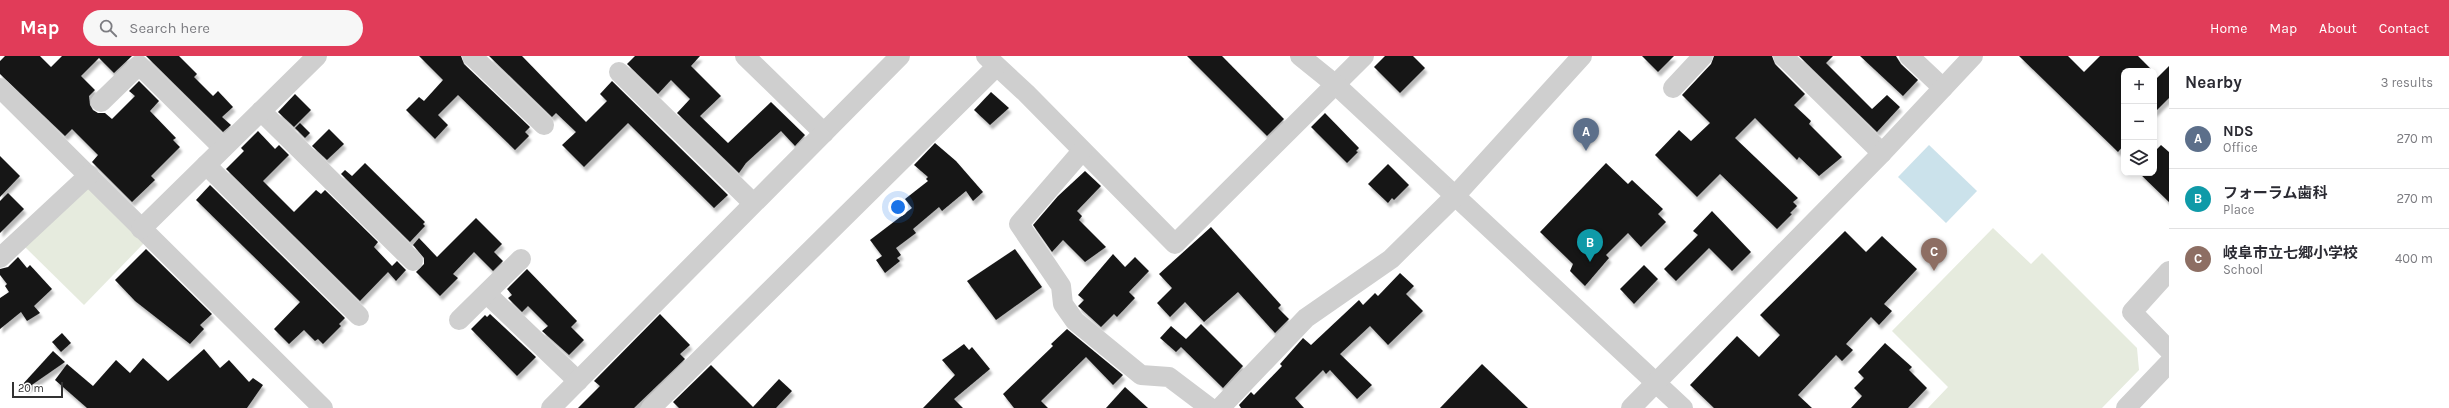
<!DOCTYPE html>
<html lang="en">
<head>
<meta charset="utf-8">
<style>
  body { margin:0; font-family:Karla,"Noto Sans JP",sans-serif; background:#f7f7f7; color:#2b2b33 }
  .controls { position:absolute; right:12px; top:12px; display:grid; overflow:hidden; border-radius:8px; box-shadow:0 2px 6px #0003 }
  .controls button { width:36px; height:36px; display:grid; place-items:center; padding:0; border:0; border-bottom:1px solid #e1e1e2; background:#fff; color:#2b2b33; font:20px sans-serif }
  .scale { position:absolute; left:12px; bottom:10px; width:51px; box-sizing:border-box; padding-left:4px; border:2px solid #323232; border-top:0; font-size:11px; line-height:14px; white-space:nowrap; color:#323232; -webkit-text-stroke:3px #fff; paint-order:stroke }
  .you { position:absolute; left:898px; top:151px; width:14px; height:14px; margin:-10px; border:3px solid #fff; border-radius:50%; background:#1a73e8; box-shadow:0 0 0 6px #1a73e833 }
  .badge { display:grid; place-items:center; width:26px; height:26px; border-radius:50%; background:#e13c59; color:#fff; font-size:13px; font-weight:700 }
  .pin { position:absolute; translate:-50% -33px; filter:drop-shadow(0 1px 2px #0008) }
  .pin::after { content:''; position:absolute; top:21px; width:14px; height:12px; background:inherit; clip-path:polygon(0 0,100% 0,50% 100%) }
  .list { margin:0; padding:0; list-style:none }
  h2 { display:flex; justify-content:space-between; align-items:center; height:52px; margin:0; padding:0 16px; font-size:17px }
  h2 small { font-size:13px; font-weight:400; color:#7c7c81 }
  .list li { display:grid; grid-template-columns:26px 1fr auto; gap:12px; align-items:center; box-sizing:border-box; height:60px; padding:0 16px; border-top:1px solid #e1e1e2 }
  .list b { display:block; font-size:15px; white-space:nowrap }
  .list p { margin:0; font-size:13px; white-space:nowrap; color:#7c7c81 }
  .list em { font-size:13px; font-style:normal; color:#7c7c81 }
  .icon { flex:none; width:22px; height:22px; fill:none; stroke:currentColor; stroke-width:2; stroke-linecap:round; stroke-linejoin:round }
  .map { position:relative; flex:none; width:2169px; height:352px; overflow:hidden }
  header { display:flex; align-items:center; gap:24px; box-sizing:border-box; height:56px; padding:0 20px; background:#e13c59; color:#fff }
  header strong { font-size:19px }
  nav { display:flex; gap:22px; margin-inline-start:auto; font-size:14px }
  .search { width:280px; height:36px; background:#f7f7f7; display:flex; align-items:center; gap:10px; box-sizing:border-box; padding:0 14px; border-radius:22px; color:#7c7c81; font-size:15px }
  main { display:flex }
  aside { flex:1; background:#fff }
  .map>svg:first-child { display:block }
  .green { fill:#e6ebde }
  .water { fill:#cbe2eb }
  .building { fill:#191919; filter:url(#shadow) }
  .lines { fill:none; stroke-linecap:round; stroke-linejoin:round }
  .minor { stroke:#cfcfcf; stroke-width:20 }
</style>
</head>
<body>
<header>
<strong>Map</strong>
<div class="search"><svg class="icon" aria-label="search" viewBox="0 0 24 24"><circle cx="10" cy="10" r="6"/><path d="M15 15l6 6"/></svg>Search here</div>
<nav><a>Home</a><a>Map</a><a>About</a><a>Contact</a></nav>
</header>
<main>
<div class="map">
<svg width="2169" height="352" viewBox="0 0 2169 352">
  <defs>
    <filter id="shadow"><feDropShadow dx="2.5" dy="4.5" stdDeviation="1" flood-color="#0004"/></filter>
  </defs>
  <rect width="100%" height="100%" fill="#fff"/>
  <g class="green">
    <polygon points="85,127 145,186 84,249 24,190"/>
    <polygon points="1993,172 2031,208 2042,197 2137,292 2139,314 2102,352 1928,352 1948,331 1892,275"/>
  </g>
  <polygon class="water" points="1929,89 1977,135 1946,167 1898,121"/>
  <g class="building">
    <polygon points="5,0 40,0 51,11 62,0 132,0 114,17 99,2 81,20 95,34 89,40 90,49 93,54 98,57 105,57 112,63 135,40 129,35 139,25 159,45 150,55 176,82 173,84 180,91 151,120 155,124 132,146 92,106 98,99 72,73 65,80 0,18 0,5"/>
    <polygon points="146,0 179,0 197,18 194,21 213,40 218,35 233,51 222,61 231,69 223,76"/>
    <polygon points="419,0 461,0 464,8 530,71 525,76 529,80 515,94 458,39 438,59 448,69 435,83 406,54 419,41 424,45 443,24"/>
    <polygon points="489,0 522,0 586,66 607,45 600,38 612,25 728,139 714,152 628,67 584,111 562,89 576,76 556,57 552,61"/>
    <polygon points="635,0 700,0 691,10 721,40 700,60 728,87 771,46 805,79 795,90 781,75 746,107 739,117 677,57 690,43 671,24 658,38 627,8"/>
    <polygon points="1187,0 1222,0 1284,63 1267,80"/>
    <polygon points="1385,0 1413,0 1425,12 1400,37 1374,11"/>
    <polygon points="1642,0 1674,0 1658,16"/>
    <polygon points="1714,0 1772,0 1775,8 1805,38 1794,49 1811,65 1809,68 1842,101 1819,120 1799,101 1797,104 1755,62 1735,82 1798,142 1793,146 1797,150 1790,157 1792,158 1777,173 1720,118 1697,141 1655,99 1679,74 1691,85 1710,67 1682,39 1711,8"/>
    <polygon points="1799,0 1833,0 1826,7 1872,53 1887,39 1900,51 1877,76"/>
    <polygon points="1860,0 1896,0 1901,8 1918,24 1903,40"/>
    <polygon points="2019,0 2068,0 2084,16 2100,0 2138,0 2153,15 2124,15 2124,89 2118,96"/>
    <polygon points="2169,10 2169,42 2154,57 2154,25"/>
    <polygon points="991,36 1009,52 990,69 974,54"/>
    <polygon points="295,38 311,54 294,71 278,56"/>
    <polygon points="1325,57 1359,92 1356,95 1358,96 1347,107 1311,71"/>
    <polygon points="300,67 310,77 305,82 295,72"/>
    <polygon points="329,73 344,88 327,104 312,90"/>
    <polygon points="258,75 275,93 279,89 289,99 263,125 294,156 316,134 321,138 325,134 378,186 374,191 392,210 397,205 406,214 396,225 388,216 360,245 226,113 244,95 241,92"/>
    <polygon points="935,87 956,105 983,136 973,145 966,135 942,155 939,151 913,173 916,177 896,192 901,199 897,202 900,205 885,217 876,204 882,200 870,184 912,152 905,143 928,125 926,123 928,121 914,109"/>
    <polygon points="2161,89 2169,96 2169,146 2139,117 2154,117 2154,96"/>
    <polygon points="0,100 20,120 0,141"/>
    <polygon points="365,107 425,166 423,168 425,170 410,186 341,118 345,114 352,120"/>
    <polygon points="1606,107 1628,128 1632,124 1663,153 1658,158 1666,166 1641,191 1628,177 1606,199 1609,202 1585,230 1570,215 1573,208 1540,176"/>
    <polygon points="1388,108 1409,129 1394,144 1392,142 1388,147 1368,128"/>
    <polygon points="1085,115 1101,130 1077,155 1082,160 1079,164 1106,191 1085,206 1063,184 1052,196 1033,169 1058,140"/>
    <polygon points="210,129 345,262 339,268 341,270 323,288 318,283 315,285 304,274 289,288 274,273 300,246 196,144"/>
    <polygon points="8,137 24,153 0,177 0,145"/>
    <polygon points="1712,155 1751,196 1732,215 1709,192 1676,225 1664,213 1698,179 1693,175"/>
    <polygon points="476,162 502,188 494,196 503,205 493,215 474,196 453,218 458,222 440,240 416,216 424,208 424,202 413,189 419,182 437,201"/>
    <polygon points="1211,171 1281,249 1278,252 1289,263 1275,277 1238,236 1204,266 1185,246 1170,261 1157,247 1172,232 1159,218"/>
    <polygon points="1845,175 1866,196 1882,180 1917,213 1884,248 1892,255 1879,269 1871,261 1846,288 1853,294 1842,305 1836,299 1798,339 1812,352 1714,352 1690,329 1737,280 1759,301 1780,279 1760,259"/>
    <polygon points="146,193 212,258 200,269 204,273 190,288 135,245 115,224"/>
    <polygon points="1015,193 1042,231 996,264 967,225"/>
    <polygon points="1113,198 1125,211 1135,201 1149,215 1129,236 1135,242 1117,261 1114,258 1101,271 1078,250 1084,244 1078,239"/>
    <polygon points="18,201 27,212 30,209 52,233 34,250 40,257 27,265 21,256 0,273 0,242 9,236 5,230 7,228 0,219 0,213 8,211"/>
    <polygon points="1644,209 1658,223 1634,248 1620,233"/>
    <polygon points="527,213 577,265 571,271 584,284 569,299 542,275 548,270 528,250 522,256 508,242 512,239 507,233"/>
    <polygon points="1400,217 1414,230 1406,238 1423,255 1388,289 1370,270 1340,298 1372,329 1357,343 1330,314 1326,318 1323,314 1295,342 1304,352 1241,352 1239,349 1251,336 1254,339 1282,310 1280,308 1303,282 1311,289 1359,244 1363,249 1375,237 1378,240"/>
    <polygon points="490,258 536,301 517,320 471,273 485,259 487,261"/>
    <polygon points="660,258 690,289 680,298 685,303 634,352 578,352 600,330 594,325"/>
    <polygon points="1201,268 1243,310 1223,332 1181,291 1176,296 1160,282 1171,270 1186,283"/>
    <polygon points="1067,273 1123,319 1113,329 1086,301 1041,345 1048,352 1014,352 1003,338 1053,290 1051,288"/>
    <polygon points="62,277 71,287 61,296 52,286"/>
    <polygon points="1885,287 1912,311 1909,314 1927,332 1908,352 1851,352 1862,340 1854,332 1864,322 1858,316"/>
    <polygon points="964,288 969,294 972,291 990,313 954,343 963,352 923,352 955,319 942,304"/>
    <polygon points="204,293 220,312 229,304 249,326 253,322 263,329 247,352 87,352 55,324 67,308 93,330 116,304 130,317 143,302 168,325"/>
    <polygon points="53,295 65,306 26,333 22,329"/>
    <polygon points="1482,308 1528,352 1440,352"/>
    <polygon points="711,309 753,351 779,323 792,335 776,352 679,352 673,346"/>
    <polygon points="1125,331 1148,352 1106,352"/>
  </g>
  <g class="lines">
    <g class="minor">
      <polyline points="472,0 544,69"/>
      <polyline points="745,0 824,77"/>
      <polyline points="986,0 1026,37 1175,188 1364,0"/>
      <polyline points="1300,0 1336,29 1683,352"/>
      <polyline points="1783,0 1882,97"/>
      <polyline points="1909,0 1943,32"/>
      <polyline points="619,16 753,147"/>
      <polyline points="0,32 323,352"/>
      <polyline points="1673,32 1703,0"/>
      <polyline points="101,46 139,9 223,92"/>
      <polyline points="261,55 413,205"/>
      <polyline points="1082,95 1019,168 1061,230 1063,248 1075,265 1141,319 1169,321 1210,352"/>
      <polyline points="206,109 359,260"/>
      <polyline points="141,173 317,0"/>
      <polyline points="0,202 89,119"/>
      <polyline points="2169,215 2132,256 2169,294"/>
      <polyline points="487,238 578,325"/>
      <polyline points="459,264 521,203"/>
      <polyline points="551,352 900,0"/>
      <polyline points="651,352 996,11"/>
      <polyline points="1220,352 1306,262 1391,203 1454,141 1582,0"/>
      <polyline points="1631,352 1882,97 1973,0"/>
      <polyline points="2126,352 2169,307"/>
    </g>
  </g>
</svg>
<div class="controls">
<button>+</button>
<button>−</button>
<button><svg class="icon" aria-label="layers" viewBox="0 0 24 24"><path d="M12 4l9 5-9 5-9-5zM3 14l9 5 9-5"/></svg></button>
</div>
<div class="scale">20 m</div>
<div class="you"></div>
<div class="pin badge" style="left:1586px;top:95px;background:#5c6f8a">A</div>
<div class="pin badge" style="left:1590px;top:206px;background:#0f9aa8">B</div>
<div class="pin badge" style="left:1934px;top:215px;background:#8d6e63">C</div>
</div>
<aside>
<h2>Nearby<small>3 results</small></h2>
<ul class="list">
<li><span class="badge" style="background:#5c6f8a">A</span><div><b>NDS</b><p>Office</p></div><em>270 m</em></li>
<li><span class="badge" style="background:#0f9aa8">B</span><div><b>フォーラム歯科</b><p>Place</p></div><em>270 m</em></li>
<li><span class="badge" style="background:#8d6e63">C</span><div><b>岐阜市立七郷小学校</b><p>School</p></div><em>400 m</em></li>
</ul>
</aside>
</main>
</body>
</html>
